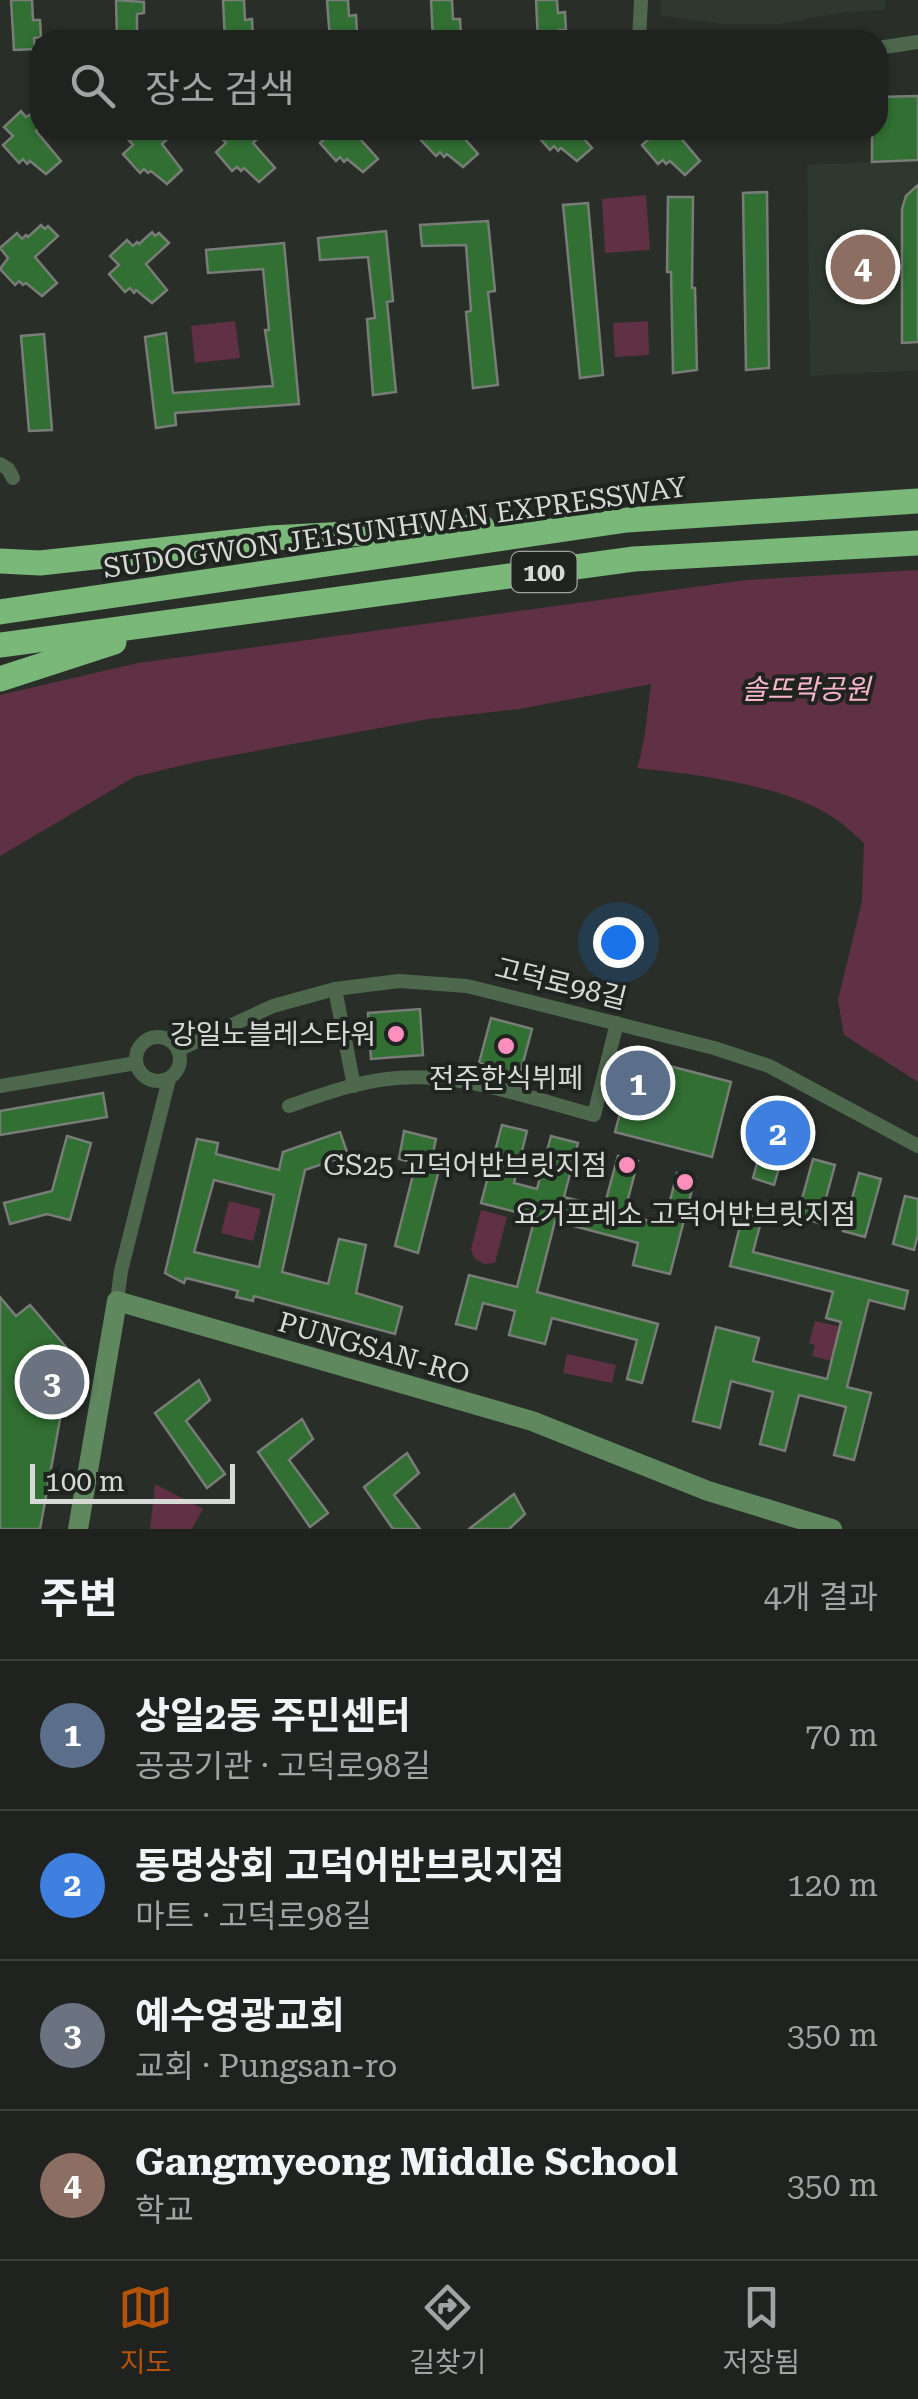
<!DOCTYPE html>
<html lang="ko">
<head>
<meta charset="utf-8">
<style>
  body { margin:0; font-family:"Roboto Serif","Noto Sans KR",serif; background:#2c2f2c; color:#f1f3f6 }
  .scale { position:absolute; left:30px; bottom:25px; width:205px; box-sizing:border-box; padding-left:10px; border:5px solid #d6d9d6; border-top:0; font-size:28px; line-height:35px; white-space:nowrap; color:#d6d9d6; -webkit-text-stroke:8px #202420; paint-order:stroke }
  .you { position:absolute; left:618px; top:942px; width:35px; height:35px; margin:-25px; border:8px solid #fff; border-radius:50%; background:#1a73e8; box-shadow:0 0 0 15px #1a73e833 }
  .badge { display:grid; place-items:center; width:65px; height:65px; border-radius:50%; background:#b45309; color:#fff; font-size:32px; font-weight:700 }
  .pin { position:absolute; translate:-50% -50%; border:5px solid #fff; box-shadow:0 2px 10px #0006 }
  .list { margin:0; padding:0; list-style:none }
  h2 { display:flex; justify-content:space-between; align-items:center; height:130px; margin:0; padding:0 40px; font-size:42px }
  h2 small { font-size:32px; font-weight:400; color:#a1a4a4 }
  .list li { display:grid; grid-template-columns:65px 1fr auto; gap:30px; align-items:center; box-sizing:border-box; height:150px; padding:0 40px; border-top:2px solid #3c3f3d }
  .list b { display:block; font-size:38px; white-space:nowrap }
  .list p { margin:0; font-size:32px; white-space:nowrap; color:#a1a4a4 }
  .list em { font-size:32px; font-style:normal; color:#a1a4a4 }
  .icon { flex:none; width:55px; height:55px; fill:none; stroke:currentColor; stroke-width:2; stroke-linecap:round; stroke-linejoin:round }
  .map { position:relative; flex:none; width:918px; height:1529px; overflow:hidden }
  .search { position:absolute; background:#1f221f; box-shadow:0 2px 8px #0004; left:30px; right:30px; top:30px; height:110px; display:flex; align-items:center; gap:25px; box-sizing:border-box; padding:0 35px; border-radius:30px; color:#a1a4a4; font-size:38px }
  .sheet { height:730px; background:#1f221f }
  nav { display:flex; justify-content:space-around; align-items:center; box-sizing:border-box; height:140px; border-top:2px solid #3c3f3d; background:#1f221f; font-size:28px; color:#a1a4a4 }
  nav a { display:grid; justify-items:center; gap:5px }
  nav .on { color:#b45309 }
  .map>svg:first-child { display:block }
  .built { fill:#2e382e }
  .green { fill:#603144 }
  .building { fill:#316f33; stroke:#787d78; stroke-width:2.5; fill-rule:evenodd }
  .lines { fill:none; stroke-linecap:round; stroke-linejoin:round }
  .street { stroke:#4e684e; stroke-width:14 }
  .secondary { stroke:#60885f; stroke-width:20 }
  .highway { stroke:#79b878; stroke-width:25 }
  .poi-dot { fill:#fe8ebc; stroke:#202420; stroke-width:4 }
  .labels { text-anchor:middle; stroke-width:8; stroke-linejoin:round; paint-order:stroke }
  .shield { fill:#202420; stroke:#9fa39f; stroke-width:2.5 }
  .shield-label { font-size:25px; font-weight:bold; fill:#d6d9d6 }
  .street-label { font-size:28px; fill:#d6d9d6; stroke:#202420 }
  .park-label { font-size:28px; font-style:italic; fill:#f9b5ce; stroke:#202420 }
  .poi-label { font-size:28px; fill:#d6d9d6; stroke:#202420; text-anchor:end }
</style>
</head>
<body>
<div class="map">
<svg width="918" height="1529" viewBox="0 0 918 1529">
  <rect width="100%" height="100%" fill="#292e29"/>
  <g class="built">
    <polygon points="661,0 886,0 885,10 845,12 779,24 722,24 660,15"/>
    <polygon points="918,160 918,370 810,376 807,165"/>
  </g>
  <g class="green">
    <polygon points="646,195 650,250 605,253 602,199"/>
    <polygon points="235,321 240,358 195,363 191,326"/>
    <polygon points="648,321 649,355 615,357 613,323"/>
    <path d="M918 570V1082L844 1035 838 1000 862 901 864 843C855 835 845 825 834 818 785 785 695 774 637 768 646 741 647 712 651 684L519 709 428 719 196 762 134 777 0 856V695L138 663 746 580Z"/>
    <polygon points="229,1201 261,1209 253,1241 221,1233"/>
    <polygon points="481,1210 507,1217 495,1263 484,1264 474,1258 471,1249"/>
    <polygon points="815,1321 840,1327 831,1361 812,1356 815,1345 809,1343"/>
    <polygon points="567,1354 616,1365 612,1383 563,1373"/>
    <polygon points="155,1484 203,1509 192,1529 150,1529"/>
  </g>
  <g class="building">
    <polygon points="11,0 32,0 33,20 40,20 41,37 34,38 35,49 14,50"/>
    <polygon points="116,0 144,2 144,13 137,14 137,39 117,40"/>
    <polygon points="223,0 244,0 245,20 252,19 253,37 225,40"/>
    <polygon points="327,0 348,0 349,16 356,15 357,33 350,33 350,40 330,40"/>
    <polygon points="431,0 452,0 453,19 460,19 461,36 454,37 454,40 433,40"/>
    <polygon points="536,0 557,0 558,13 565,12 566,30 559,30 559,40 538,40"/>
    <polygon points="918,96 918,160 872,162 872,130 878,130 878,97"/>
    <polygon points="40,109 40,127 36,131 61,161 46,174 30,161 27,164 23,159 19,163 3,145 13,136 4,127 21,111 26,117"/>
    <polygon points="132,130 177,130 162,144 182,170 167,184 151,171 148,173 144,169 140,173 123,154 133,145 125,136"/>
    <polygon points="214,130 267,130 253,143 275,168 259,182 244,168 241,171 237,167 232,171 216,152 226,143"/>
    <polygon points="334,130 352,130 378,159 363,172 347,159 344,162 340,157 336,161 320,143"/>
    <polygon points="428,130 457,130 478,154 463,167 447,154 444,157 440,152 436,156 419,138"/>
    <polygon points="532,130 576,130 592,148 577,161 561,148 558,151 554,146 550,150"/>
    <polygon points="646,130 674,130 700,161 685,175 670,161 666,164 663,160 658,164 642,145 652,136"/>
    <polygon points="918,185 918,342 902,343 902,209 906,196"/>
    <polygon points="767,192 769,368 746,370 743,193"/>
    <polygon points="668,197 693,197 692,288 695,288 697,370 673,373 671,272 667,272"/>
    <polygon points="588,203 603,375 580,378 563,205"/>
    <polygon points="488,221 495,291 488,292 498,385 473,388 466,312 471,311 466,245 422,246 420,225"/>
    <polygon points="41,225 45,229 48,226 58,236 35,257 57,283 42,296 26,283 23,285 19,281 15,285 0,269 8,258 0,248 17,233 22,239 26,235 28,237"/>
    <polygon points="386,231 393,301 387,302 396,392 373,395 367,319 375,318 368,257 320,260 318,238"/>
    <polygon points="152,232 155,236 159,233 169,243 146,264 167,290 152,303 136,290 134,293 130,288 125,292 109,274 119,265 110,256 127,240 133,246 137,242 139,244"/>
    <polygon points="284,243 299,404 175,413 176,425 156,428 145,337 166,333 173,393 273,386 265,330 269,330 263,269 208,273 206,250"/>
    <polygon points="44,334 52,430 29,431 21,336"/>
    <polygon points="420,1009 423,1055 371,1059 368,1013"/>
    <polygon points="491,1018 532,1029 520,1074 479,1063"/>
    <polygon points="635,1057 731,1082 712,1157 615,1132"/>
    <polygon points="103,1093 107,1117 0,1135 0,1111"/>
    <polygon points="769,1120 791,1127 774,1185 753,1178"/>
    <polygon points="502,1125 527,1131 514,1183 537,1189 551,1136 578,1143 564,1197 604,1207 618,1156 638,1161 624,1214 664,1225 677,1173 695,1178 670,1274 633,1265 638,1243 555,1221 537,1292 658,1324 642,1383 627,1379 637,1340 552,1318 545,1344 509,1335 515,1311 483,1303 476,1329 456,1324 469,1275 517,1287 535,1217 481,1203"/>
    <polygon points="404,1131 436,1139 432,1158 441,1162 418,1253 395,1246 416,1163 399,1159"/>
    <path d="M340 1132 348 1155 305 1170 282 1272 328 1284 339 1239 366 1245 356 1293 402 1307 395 1334 254 1296 253 1301 236 1297 238 1291 186 1278 184 1283 165 1273 197 1139 218 1143 216 1154 279 1170 283 1152ZM214 1180 274 1195 259 1267 194 1252Z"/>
    <polygon points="67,1136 91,1143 70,1220 47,1214 10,1224 4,1203 52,1191"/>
    <polygon points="813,1159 835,1165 819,1223 797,1217"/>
    <polygon points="859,1173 881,1179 865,1237 843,1231"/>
    <polygon points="905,1196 918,1199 918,1234 914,1250 893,1244"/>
    <polygon points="743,1214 762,1218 753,1252 908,1291 904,1309 869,1300 847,1387 871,1393 854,1460 834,1455 846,1407 799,1395 785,1451 760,1444 773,1392 731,1381 720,1428 693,1421 716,1327 759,1338 753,1361 827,1379 841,1322 826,1318 833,1292 730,1266"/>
    <polygon points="0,1297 16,1316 30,1305 72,1354 40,1529 0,1529"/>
    <polygon points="199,1380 210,1400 186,1421 225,1474 207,1488 155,1413"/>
    <polygon points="302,1419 313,1439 289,1460 328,1513 310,1527 258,1452"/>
    <polygon points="407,1453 419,1473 394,1495 420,1529 393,1529 364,1487"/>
    <polygon points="514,1494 525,1514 509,1529 469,1529"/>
  </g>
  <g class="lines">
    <g class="street">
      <polyline points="639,40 641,0"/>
      <polyline points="878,48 918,42"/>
      <polyline points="0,464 8,469 13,478"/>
      <polyline points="335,989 354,1086"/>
      <circle cx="158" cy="1059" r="22"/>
      <polyline points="178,1050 273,1006 335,989 399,981 467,986 714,1048 769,1066 918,1146"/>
      <polyline points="0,1086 136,1063"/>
      <path d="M289 1106C321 1095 353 1083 387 1079 456 1070 529 1098 594 1115L617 1023"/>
      <polyline points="117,1301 121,1271 169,1079"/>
    </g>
    <polyline class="secondary" points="78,1529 117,1301 532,1421 708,1491 832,1529"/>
    <g class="highway">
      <polyline points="0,561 40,563 270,538 482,527"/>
      <polyline points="0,612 627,520 918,501"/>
      <polyline points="0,645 634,559 918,543"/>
      <polyline points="0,679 114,642"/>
    </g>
  </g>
  <g class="poi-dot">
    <circle cx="396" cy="1034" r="10"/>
    <circle cx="506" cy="1046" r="10"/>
    <circle cx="627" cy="1165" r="10"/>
    <circle cx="685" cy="1182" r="10"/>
  </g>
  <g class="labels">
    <rect class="shield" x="511.5" y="552" width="65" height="40" rx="8"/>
    <g class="shield-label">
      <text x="544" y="581">100</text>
    </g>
    <g class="street-label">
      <text transform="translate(395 527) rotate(-8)" y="10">SUDOGWON JE1SUNHWAN EXPRESSWAY</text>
      <text transform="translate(561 983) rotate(14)" y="10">고덕로98길</text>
      <text transform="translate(374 1348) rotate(16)" y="10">PUNGSAN-RO</text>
    </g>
    <g class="park-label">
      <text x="806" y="699">솔뜨락공원</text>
    </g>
    <g class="poi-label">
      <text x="376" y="1044">강일노블레스타워</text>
      <text x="506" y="1088" text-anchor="middle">전주한식뷔페</text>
      <text x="607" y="1175">GS25 고덕어반브릿지점</text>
      <text x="685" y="1224" text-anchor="middle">요거프레소 고덕어반브릿지점</text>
    </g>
  </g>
</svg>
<div class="scale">100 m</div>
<div class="you"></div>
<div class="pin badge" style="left:638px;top:1083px;background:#5c6f8a">1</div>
<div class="pin badge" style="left:778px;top:1133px;background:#3f7fe0">2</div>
<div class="pin badge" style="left:52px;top:1382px;background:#6b7280">3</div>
<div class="pin badge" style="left:863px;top:267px;background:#8d6e63">4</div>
<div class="search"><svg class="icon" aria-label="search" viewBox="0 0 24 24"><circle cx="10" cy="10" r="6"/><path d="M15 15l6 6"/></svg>장소 검색</div>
</div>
<section class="sheet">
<h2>주변<small>4개 결과</small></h2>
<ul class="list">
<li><span class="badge" style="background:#5c6f8a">1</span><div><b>상일2동 주민센터</b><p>공공기관 · 고덕로98길</p></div><em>70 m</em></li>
<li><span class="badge" style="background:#3f7fe0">2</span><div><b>동명상회 고덕어반브릿지점</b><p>마트 · 고덕로98길</p></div><em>120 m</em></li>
<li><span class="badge" style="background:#6b7280">3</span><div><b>예수영광교회</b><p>교회 · Pungsan-ro</p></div><em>350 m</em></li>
<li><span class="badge" style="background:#8d6e63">4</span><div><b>Gangmyeong Middle School</b><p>학교</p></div><em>350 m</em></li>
</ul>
</section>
<nav>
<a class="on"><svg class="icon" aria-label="map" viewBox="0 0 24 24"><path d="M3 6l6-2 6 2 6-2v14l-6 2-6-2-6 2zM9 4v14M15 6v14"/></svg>지도</a>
<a><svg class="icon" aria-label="directions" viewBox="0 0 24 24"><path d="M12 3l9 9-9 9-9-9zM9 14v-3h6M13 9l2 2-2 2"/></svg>길찾기</a>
<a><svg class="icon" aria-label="saved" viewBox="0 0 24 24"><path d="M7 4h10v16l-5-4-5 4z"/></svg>저장됨</a>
</nav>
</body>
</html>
